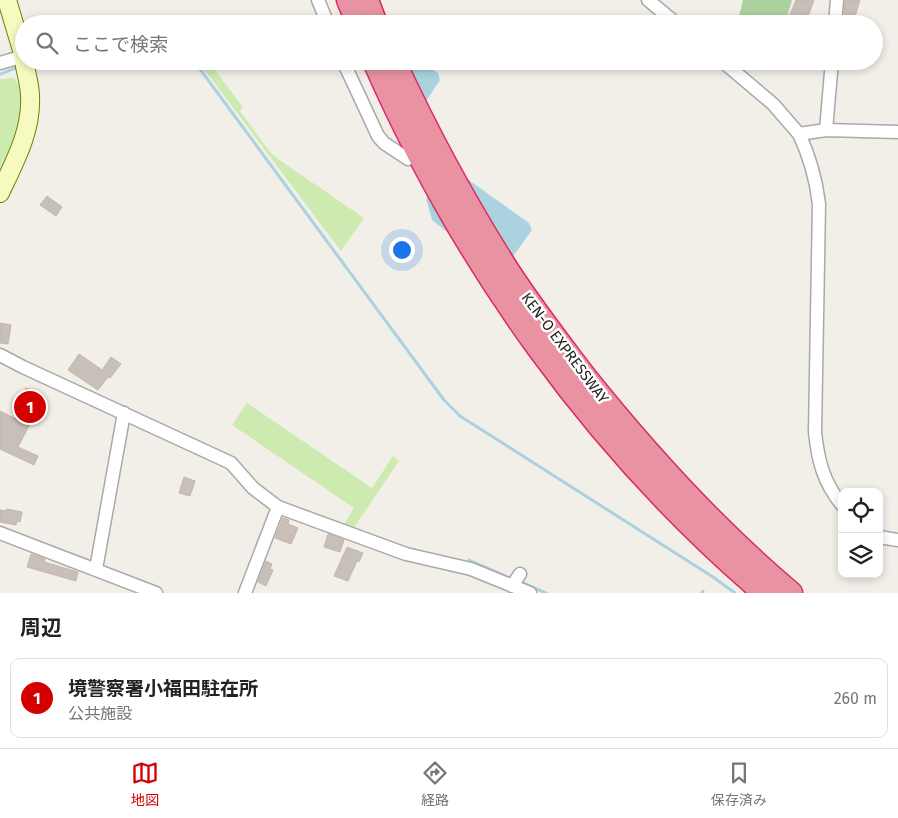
<!DOCTYPE html>
<html lang="ja">
<head>
<meta charset="utf-8">
<style>
  body { margin:0; font-family:"Fira Sans","Noto Sans JP",sans-serif; background:#f6f6f6; color:#222 }
  .controls { position:absolute; right:15px; bottom:15px; display:grid; overflow:hidden; border-radius:10px; box-shadow:0 2px 8px #0003 }
  .controls button { width:45px; height:45px; display:grid; place-items:center; padding:0; border:0; border-bottom:1px solid #e0e0e0; background:#fff; color:#222; font:25px sans-serif }
  .you { position:absolute; left:401px; top:249px; width:18px; height:18px; margin:-12px; border:4px solid #fff; border-radius:50%; background:#1a73e8; box-shadow:0 0 0 8px #1a73e833 }
  .badge { display:grid; place-items:center; width:32px; height:32px; border-radius:50%; background:#d40000; color:#fff; font-size:16px; font-weight:700 }
  .pin { position:absolute; translate:-50% -50%; border:2px solid #fff; box-shadow:0 1px 5px #0006 }
  .list { margin:0; padding:0; list-style:none }
  h2 { display:flex; justify-content:space-between; align-items:center; height:65px; margin:0; padding:0 20px; font-size:21px }
  h2 small { font-size:16px; font-weight:400; color:#767676 }
  .list li { display:grid; grid-template-columns:32px 1fr auto; gap:15px; align-items:center; box-sizing:border-box; height:80px; margin:0 10px 10px; padding:0 10px; border:1px solid #e0e0e0; border-radius:10px }
  .list b { display:block; font-size:19px; white-space:nowrap }
  .list p { margin:0; font-size:16px; white-space:nowrap; color:#767676 }
  .list em { font-size:16px; font-style:normal; color:#767676 }
  .icon { flex:none; width:28px; height:28px; fill:none; stroke:currentColor; stroke-width:2; stroke-linecap:round; stroke-linejoin:round }
  .map { position:relative; flex:none; width:898px; height:593px; overflow:hidden }
  .search { position:absolute; background:#fff; box-shadow:0 2px 8px #0003; left:15px; right:15px; top:15px; height:55px; display:flex; align-items:center; gap:12px; box-sizing:border-box; padding:0 18px; border-radius:28px; color:#767676; font-size:19px }
  .sheet { height:155px; background:#fff }
  nav { display:flex; justify-content:space-around; align-items:center; box-sizing:border-box; height:70px; border-top:1px solid #e0e0e0; background:#fff; font-size:14px; color:#767676 }
  nav a { display:grid; justify-items:center; gap:2px }
  nav .on { color:#d40000 }
  .map>svg:first-child { display:block }
  .grass { fill:#cdebb0 }
  .forest { fill:#add19e }
  .water { fill:#aad3df }
  .lines { fill:none; stroke-linecap:round; stroke-linejoin:round }
  .stream { stroke:#aad3df; stroke-width:3 }
  .building { fill:#c7bfb8; stroke:#c4b6ab }
  .minor-casing { stroke:#a9a9a9; stroke-width:15 }
  .secondary-casing { stroke:#707d05; stroke-width:20 }
  .motorway-casing { stroke:#dc2a67; stroke-width:25 }
  .minor { stroke:#fff; stroke-width:12 }
  .secondary { stroke:#f7fabf; stroke-width:18 }
  .motorway { stroke:#e892a2; stroke-width:22 }
  .labels { text-anchor:middle; stroke-width:5; stroke-linejoin:round; paint-order:stroke }
  .street-label { font-size:15px; fill:#222; stroke:#fff }
</style>
</head>
<body>
<div class="map">
<svg width="898" height="593" viewBox="0 0 898 593">
  <rect width="100%" height="100%" fill="#f2efe9"/>
  <g class="grass">
    <polygon points="198,61 208,61 243,107 240,111 270,152 278,159 364,218 341,251"/>
    <path d="M14 78C35 101 12 148 0 172V79Z"/>
    <polygon points="247,403 372,488 393,456 399,461 353,529 342,527 354,508 232,425"/>
  </g>
  <polygon class="forest" points="743,0 792,0 785,24 737,24"/>
  <g class="water">
    <polygon points="362,61 421,61 438,73 440,80 413,121 371,66 363,65"/>
    <polygon points="449,166 529,223 532,230 490,288 482,288 447,232 432,220 426,198"/>
  </g>
  <g class="lines">
    <g class="stream">
      <polyline points="194,61 444,400 460,416 713,577 735,593"/>
      <polyline points="0,74 16,68"/>
      <polyline points="469,560 512,579"/>
      <polyline points="518,581 546,593"/>
      <polyline points="702,593 703,591"/>
    </g>
  </g>
  <g class="building">
    <polygon points="796,0 814,0 806,22 804,21 803,24 786,24"/>
    <polygon points="845,0 860,0 855,17 844,14"/>
    <polygon points="47,196 62,207 56,216 40,205"/>
    <polygon points="0,323 11,325 8,344 0,343"/>
    <polygon points="79,354 102,370 111,357 121,364 110,378 108,377 98,390 68,370"/>
    <polygon points="26,388 39,394 34,403 39,408 37,413 39,414 33,424 31,422 18,447 38,456 34,465 0,449 0,411 16,419 26,399 22,397"/>
    <polygon points="184,477 195,481 190,496 179,493"/>
    <polygon points="7,509 22,512 20,522 17,521 16,525 0,522 0,510 6,511"/>
    <polygon points="283,518 289,520 288,524 298,528 291,544 275,538"/>
    <polygon points="328,534 344,540 340,552 324,547"/>
    <polygon points="347,547 363,553 359,562 357,561 348,581 334,576"/>
    <polygon points="31,554 45,559 44,562 78,572 76,581 27,567"/>
    <polygon points="266,561 272,564 270,569 273,570 266,586 258,582"/>
  </g>
  <g class="lines">
    <g class="minor-casing">
      <g id="minor">
        <polyline points="318,0 328,24"/>
        <polyline points="648,0 677,24"/>
        <polyline points="835,24 837,0"/>
        <polyline points="343,61 378,136 384,143 408,159"/>
        <polyline points="722,61 773,104 799,134 826,130 898,132"/>
        <polyline points="0,63 24,56"/>
        <polyline points="826,130 832,61"/>
        <path d="M799 134C810 157 816 179 819 204L815 432C818 460 823 482 842 505"/>
        <polyline points="0,355 23,367 231,463 253,488 278,507 406,554 471,569 530,593"/>
        <polyline points="0,533 156,593"/>
        <polyline points="879,537 898,540"/>
        <polyline points="96,569 124,413"/>
        <polyline points="512,586 520,574"/>
        <polyline points="245,593 278,507"/>
      </g>
    </g>
    <g class="secondary-casing">
      <g id="secondary">
        <polyline points="7,0 24,57"/>
        <path d="M0 193C14 163 32 131 30 96 30 85 26 73 24 61"/>
      </g>
    </g>
    <g class="motorway-casing">
      <g id="motorway">
        <polyline points="348,0 358,24"/>
        <polyline points="367,0 376,24"/>
        <path d="M374 61C463 264 595 449 764 593"/>
        <path d="M394 61C426 130 461 196 502 261 526 300 555 337 583 374 646 453 714 528 791 593"/>
      </g>
    </g>
    <use href="#minor" class="minor"/>
    <use href="#secondary" class="secondary"/>
    <use href="#motorway" class="motorway"/>
  </g>
  <g class="labels">
    <g class="street-label">
      <text transform="translate(565 348) rotate(53)" y="5">KEN-O EXPRESSWAY</text>
    </g>
  </g>
</svg>
<div class="controls">
<button><svg class="icon" aria-label="locate" viewBox="0 0 24 24"><circle cx="12" cy="12" r="6"/><path d="M12 2v4M12 18v4M2 12h4M18 12h4"/></svg></button>
<button><svg class="icon" aria-label="layers" viewBox="0 0 24 24"><path d="M12 4l9 5-9 5-9-5zM3 14l9 5 9-5"/></svg></button>
</div>
<div class="you"></div>
<div class="pin badge" style="left:30px;top:407px">1</div>
<div class="search"><svg class="icon" aria-label="search" viewBox="0 0 24 24"><circle cx="10" cy="10" r="6"/><path d="M15 15l6 6"/></svg>ここで検索</div>
</div>
<section class="sheet">
<h2>周辺<small></small></h2>
<ul class="list">
<li><span class="badge">1</span><div><b>境警察署小福田駐在所</b><p>公共施設</p></div><em>260 m</em></li>
</ul>
</section>
<nav>
<a class="on"><svg class="icon" aria-label="map" viewBox="0 0 24 24"><path d="M3 6l6-2 6 2 6-2v14l-6 2-6-2-6 2zM9 4v14M15 6v14"/></svg>地図</a>
<a><svg class="icon" aria-label="directions" viewBox="0 0 24 24"><path d="M12 3l9 9-9 9-9-9zM9 14v-3h6M13 9l2 2-2 2"/></svg>経路</a>
<a><svg class="icon" aria-label="saved" viewBox="0 0 24 24"><path d="M7 4h10v16l-5-4-5 4z"/></svg>保存済み</a>
</nav>
</body>
</html>
